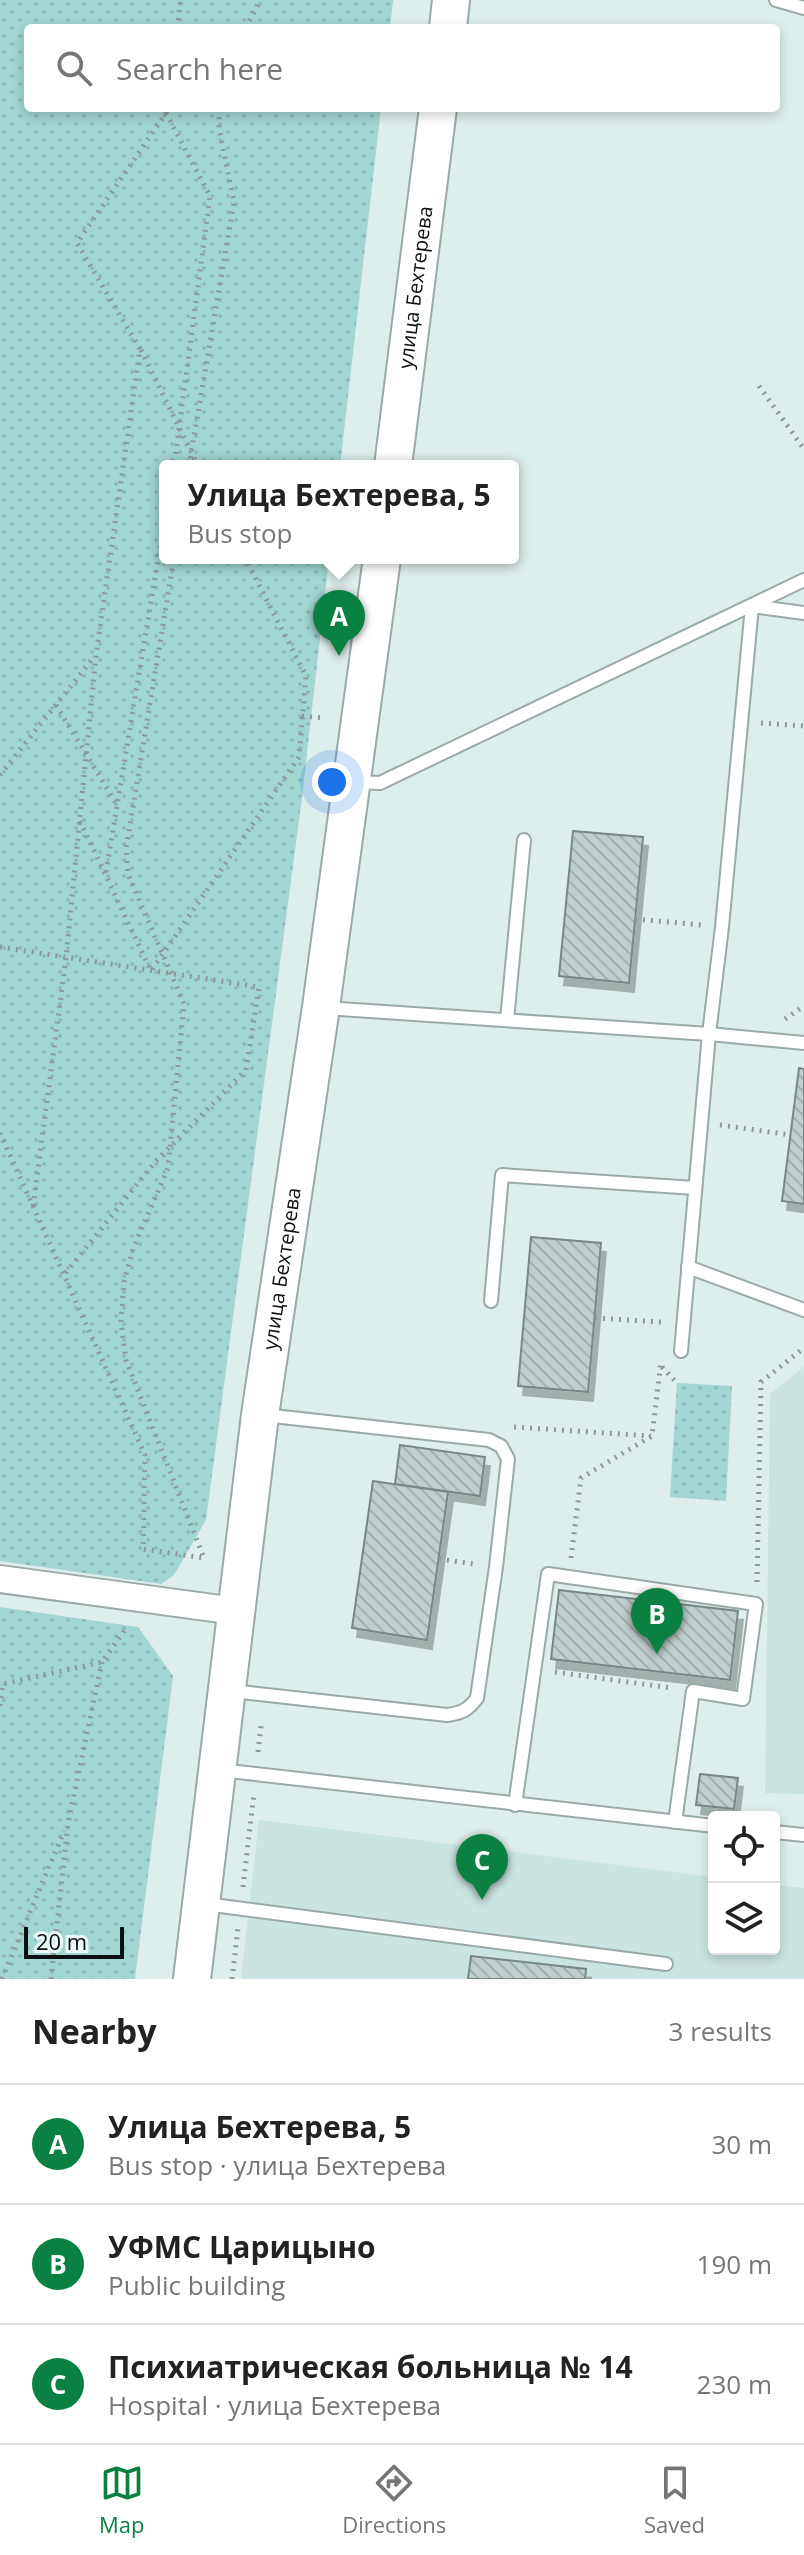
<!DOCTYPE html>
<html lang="en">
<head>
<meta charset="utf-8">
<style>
  body { margin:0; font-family:"Open Sans",sans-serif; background:#f6f6f6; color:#222 }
  .controls { position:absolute; right:24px; bottom:24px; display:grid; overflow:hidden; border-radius:8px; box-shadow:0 4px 12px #0003 }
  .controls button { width:72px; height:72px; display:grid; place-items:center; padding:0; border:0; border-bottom:2px solid #e0e0e0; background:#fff; color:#222; font:40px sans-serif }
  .scale { position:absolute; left:24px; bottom:20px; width:100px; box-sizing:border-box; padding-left:8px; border:4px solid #0b1110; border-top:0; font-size:22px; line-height:28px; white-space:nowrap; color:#0b1110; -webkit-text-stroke:6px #ebfbfa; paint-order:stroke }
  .you { position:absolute; left:332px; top:782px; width:28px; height:28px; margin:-20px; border:6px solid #fff; border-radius:50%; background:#1a73e8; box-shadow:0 0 0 12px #1a73e833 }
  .badge { display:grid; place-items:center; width:52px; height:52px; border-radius:50%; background:#0b8043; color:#fff; font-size:26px; font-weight:700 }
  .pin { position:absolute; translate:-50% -66px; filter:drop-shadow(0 2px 4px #0008) }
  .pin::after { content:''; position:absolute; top:42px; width:28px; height:24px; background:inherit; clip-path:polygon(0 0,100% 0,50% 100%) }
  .popup { position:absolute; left:159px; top:460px; width:360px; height:104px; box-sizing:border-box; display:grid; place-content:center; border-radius:8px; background:#fff; filter:drop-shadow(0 2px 6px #0005); font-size:26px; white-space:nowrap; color:#767676 }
  .popup b { font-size:30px; color:#222 }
  .popup::after { content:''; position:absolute; left:50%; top:100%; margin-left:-16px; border:16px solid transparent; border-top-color:#fff }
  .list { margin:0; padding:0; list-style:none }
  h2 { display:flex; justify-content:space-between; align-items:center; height:104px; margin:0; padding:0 32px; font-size:34px }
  h2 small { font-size:26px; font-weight:400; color:#767676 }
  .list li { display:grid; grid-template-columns:52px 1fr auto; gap:24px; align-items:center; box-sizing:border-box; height:120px; padding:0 32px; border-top:2px solid #e0e0e0 }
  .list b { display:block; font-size:30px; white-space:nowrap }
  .list p { margin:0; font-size:26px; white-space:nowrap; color:#767676 }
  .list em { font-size:26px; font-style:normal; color:#767676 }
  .icon { flex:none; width:44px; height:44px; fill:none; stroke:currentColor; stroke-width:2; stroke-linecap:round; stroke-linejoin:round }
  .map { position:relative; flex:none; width:804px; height:1979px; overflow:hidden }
  .search { position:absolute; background:#fff; box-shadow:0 4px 12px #0003; left:24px; right:24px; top:24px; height:88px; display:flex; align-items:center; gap:20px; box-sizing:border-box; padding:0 28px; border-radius:8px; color:#767676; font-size:30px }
  .sheet { height:464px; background:#fff }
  nav { display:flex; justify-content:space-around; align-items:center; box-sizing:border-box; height:112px; border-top:2px solid #e0e0e0; background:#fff; font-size:22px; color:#767676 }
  nav a { display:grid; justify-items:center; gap:4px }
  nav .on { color:#0b8043 }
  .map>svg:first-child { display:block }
  .built { fill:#cae4e1 }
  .park { fill:url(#park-dots) }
  .building { fill:url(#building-back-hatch); stroke:#798887; stroke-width:2; filter:url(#shadow) }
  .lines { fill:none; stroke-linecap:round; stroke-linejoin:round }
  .lane-casing { stroke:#9aaaa8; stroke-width:16 }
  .street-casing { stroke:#9aaaa8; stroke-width:30 }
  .secondary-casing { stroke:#9aaaa8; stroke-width:40 }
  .path { stroke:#8c9997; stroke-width:5; stroke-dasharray:2 6; stroke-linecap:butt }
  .lane { stroke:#fff; stroke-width:12 }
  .street { stroke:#fff; stroke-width:26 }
  .secondary { stroke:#fff; stroke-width:36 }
  .labels { text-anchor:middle; stroke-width:6; stroke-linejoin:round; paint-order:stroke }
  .street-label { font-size:20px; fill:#0b1110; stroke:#ebfbfa }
</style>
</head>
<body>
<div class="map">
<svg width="804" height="1979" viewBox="0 0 804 1979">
  <defs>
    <pattern id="park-dots" width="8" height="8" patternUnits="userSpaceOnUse" patternTransform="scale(2)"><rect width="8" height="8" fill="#a2d6d2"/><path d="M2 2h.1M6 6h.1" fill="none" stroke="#8ab7b3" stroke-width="1.8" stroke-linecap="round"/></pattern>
    <pattern id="building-back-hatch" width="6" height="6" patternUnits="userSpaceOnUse" patternTransform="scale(2)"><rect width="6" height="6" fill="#bfcfcd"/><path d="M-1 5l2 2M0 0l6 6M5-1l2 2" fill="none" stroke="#a3b1af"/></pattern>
    <filter id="shadow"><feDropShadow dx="5" dy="9" stdDeviation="0" flood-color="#0004"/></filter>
  </defs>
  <rect width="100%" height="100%" fill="#deeeec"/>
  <g class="built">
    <polygon points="804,1367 804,1794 765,1793 770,1394"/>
    <polygon points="259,1820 714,1877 714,1949 774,1949 774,1885 804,1888 804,1979 241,1979"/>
  </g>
  <g class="park">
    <polygon points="0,0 393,0 390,28 28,28 28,108 381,108 340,466 165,466 165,558 329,558 302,798 206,1520 174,1575 161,1584 0,1561"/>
    <polygon points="677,1383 732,1386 726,1501 670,1497"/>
    <polygon points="0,1607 138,1627 173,1676 135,1979 0,1979"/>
  </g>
  <g class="building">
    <polygon points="573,831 643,837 629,983 559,976"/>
    <polygon points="799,1068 804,1069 804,1204 782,1201"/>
    <polygon points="531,1237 601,1243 588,1392 518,1386"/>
    <polygon points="400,1445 485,1457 480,1496 395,1484"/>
    <polygon points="373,1481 448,1492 427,1640 352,1628"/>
    <polygon points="559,1590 738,1611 730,1680 551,1659"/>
    <polygon points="700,1774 738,1778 734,1809 696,1805"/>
    <polygon points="471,1956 586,1969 585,1979 468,1979"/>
  </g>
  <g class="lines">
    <g class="lane-casing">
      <g id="lane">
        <polyline points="776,0 804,8"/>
        <polyline points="354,782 380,783 804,580"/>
        <polyline points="325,1008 709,1034 804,1043"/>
        <polyline points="507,1020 524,840"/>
        <polyline points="688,1267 804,1310"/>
        <polyline points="491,1301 502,1175 695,1188"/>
        <polyline points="681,1351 709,1034 722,927 752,606 804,613"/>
        <path d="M232 1691 447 1715C462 1713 468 1710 477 1698L496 1567 508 1459 501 1446 489 1440 264 1415"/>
        <polyline points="220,1770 714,1826"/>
        <polyline points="515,1805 548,1574 756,1604 743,1699 693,1691 675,1822"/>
        <polyline points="774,1832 804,1835"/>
        <polyline points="205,1904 666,1964"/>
      </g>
    </g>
    <g class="street-casing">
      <polyline id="street" points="0,1579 235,1611"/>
    </g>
    <g class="secondary-casing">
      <g id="secondary">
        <polyline points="448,28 451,0"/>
        <path id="s1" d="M393 466 438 108"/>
        <path id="s2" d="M192 1979 260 1415 321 1007 382 558"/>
      </g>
    </g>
    <g class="path">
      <polyline points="177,28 181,0"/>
      <polyline points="246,28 260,0"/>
      <polyline points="166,113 210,196 174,466"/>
      <polyline points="141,350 198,466"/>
      <polyline points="759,386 804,449"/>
      <polyline points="189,466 234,202 219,128 219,108"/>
      <polyline points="56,705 116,803"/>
      <polyline points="302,716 325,718"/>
      <polyline points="761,723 804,726"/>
      <polyline points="0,775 94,657"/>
      <polyline points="80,821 151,971 299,757 306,676 245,558"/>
      <polyline points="106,872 165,518"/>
      <polyline points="635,919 702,925"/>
      <polyline points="0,947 259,987 246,1070 155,1162 64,1275"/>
      <polyline points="785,1019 804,1006"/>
      <polyline points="720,1125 791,1135"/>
      <polyline points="0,1133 145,1455 143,1549 204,1558 126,1360 121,1322 124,1282 133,1249 168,1168 184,1004 128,874 126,849 174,558"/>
      <polyline points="33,1206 66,958 96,655 140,349 77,243 166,113 166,108"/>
      <polyline points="595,1318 661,1322"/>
      <polyline points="662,1367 677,1383"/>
      <polyline points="514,1427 651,1436"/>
      <polyline points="571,1558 581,1478 652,1436 661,1362"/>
      <polyline points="439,1559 474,1564"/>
      <polyline points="757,1582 761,1382 804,1348"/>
      <polyline points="555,1672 672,1688"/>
      <polyline points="0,1706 3,1684 102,1662 127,1627"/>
      <polyline points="258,1752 261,1726"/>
      <polyline points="243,1887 254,1793"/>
      <polyline points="2,1979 64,1831"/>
      <polyline points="51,1979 68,1823 102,1662"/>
      <polyline points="232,1979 238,1928"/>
    </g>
    <use href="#lane" class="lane"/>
    <use href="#street" class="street"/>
    <use href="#secondary" class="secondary"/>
  </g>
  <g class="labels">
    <g class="street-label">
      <text dy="7" stroke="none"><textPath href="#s1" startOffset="180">улица Бехтерева</textPath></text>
      <text dy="7" stroke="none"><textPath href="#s2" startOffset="716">улица Бехтерева</textPath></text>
    </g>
  </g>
</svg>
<div class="controls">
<button><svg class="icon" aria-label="locate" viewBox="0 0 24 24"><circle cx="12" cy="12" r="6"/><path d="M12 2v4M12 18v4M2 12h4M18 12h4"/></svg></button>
<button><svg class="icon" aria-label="layers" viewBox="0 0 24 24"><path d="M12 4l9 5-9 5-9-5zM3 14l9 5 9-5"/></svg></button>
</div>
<div class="scale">20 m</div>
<div class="you"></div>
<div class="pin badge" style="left:339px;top:656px">A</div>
<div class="popup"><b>Улица Бехтерева, 5</b>Bus stop</div>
<div class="pin badge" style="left:657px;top:1654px">B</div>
<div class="pin badge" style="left:482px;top:1900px">C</div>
<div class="search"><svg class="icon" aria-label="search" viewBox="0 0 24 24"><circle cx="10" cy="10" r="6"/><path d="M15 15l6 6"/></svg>Search here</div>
</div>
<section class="sheet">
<h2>Nearby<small>3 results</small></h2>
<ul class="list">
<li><span class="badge">A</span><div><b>Улица Бехтерева, 5</b><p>Bus stop · улица Бехтерева</p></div><em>30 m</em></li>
<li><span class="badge">B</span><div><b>УФМС Царицыно</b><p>Public building</p></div><em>190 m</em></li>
<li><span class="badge">C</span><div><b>Психиатрическая больница № 14</b><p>Hospital · улица Бехтерева</p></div><em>230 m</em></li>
</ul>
</section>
<nav>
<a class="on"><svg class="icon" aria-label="map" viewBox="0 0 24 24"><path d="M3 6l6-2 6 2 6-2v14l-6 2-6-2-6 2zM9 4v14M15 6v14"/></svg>Map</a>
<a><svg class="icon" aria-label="directions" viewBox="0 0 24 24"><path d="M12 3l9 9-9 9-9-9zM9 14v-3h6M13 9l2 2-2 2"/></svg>Directions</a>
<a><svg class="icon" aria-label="saved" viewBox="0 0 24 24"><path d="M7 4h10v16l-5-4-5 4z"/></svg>Saved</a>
</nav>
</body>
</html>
